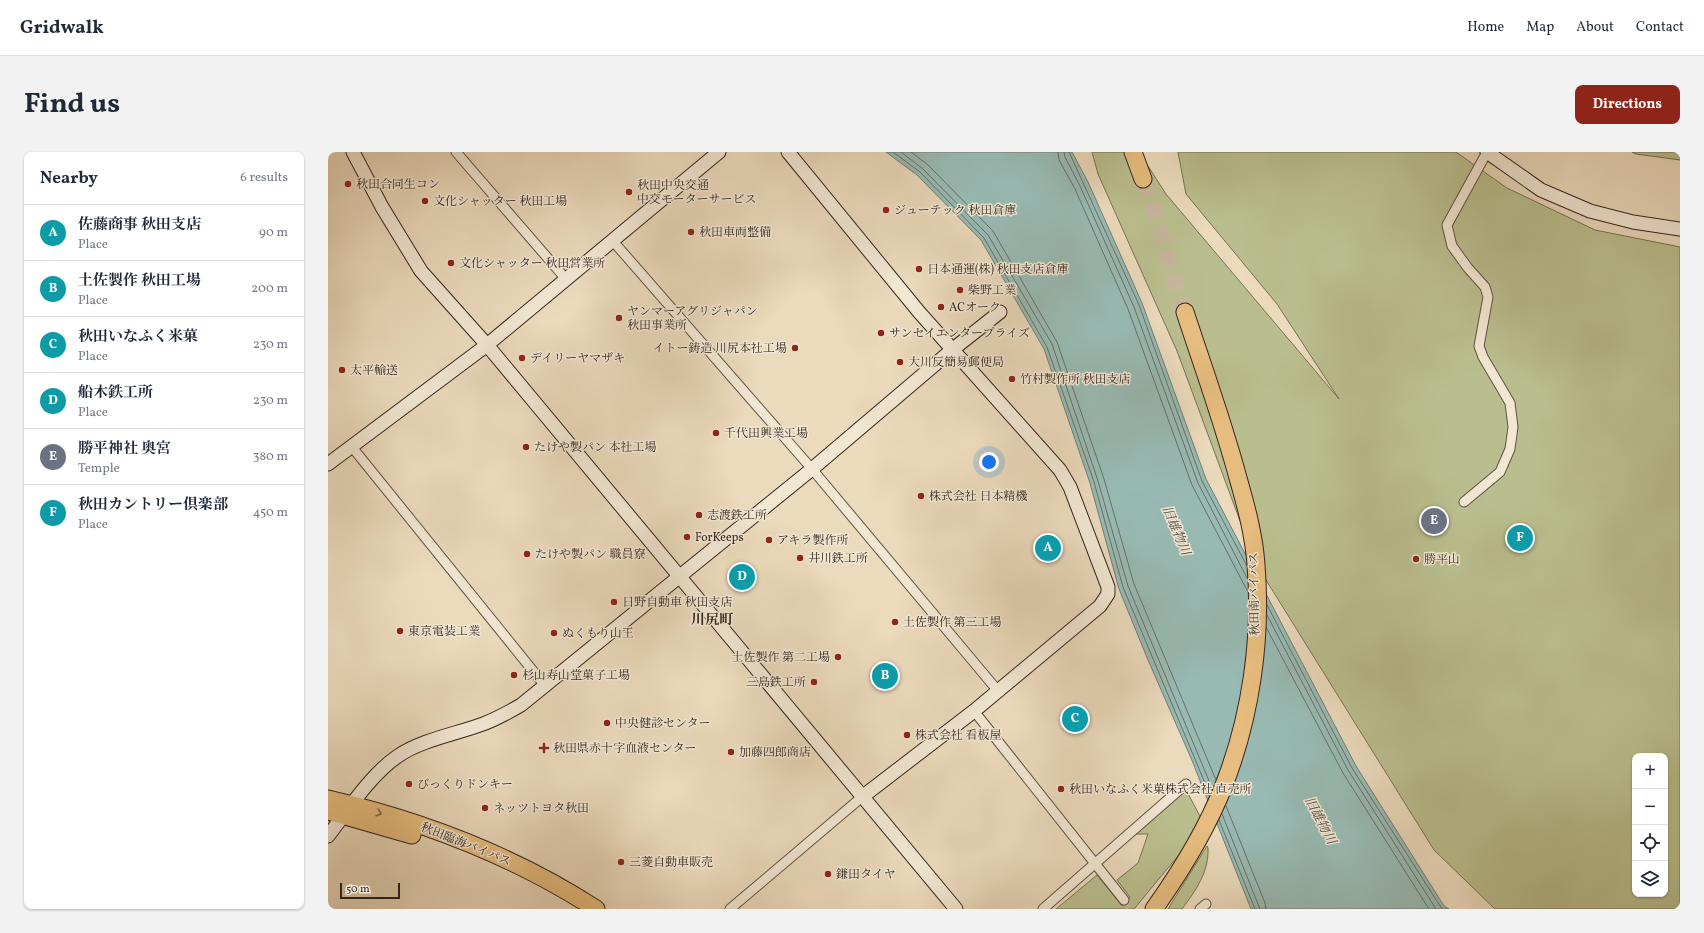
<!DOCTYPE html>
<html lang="en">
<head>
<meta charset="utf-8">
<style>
  body { margin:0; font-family:Vollkorn,"Noto Serif JP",serif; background:#f2f2f3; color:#1f2937 }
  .controls { position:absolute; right:12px; bottom:12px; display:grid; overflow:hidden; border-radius:8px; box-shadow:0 1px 3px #0004 }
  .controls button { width:36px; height:36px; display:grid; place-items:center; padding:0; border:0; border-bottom:1px solid #e0e1e3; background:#fff; color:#1f2937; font:20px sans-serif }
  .scale { position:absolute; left:12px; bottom:10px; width:60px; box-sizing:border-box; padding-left:4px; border:2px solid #34251f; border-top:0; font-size:11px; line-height:14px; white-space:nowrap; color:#34251f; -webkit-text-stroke:3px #f2e7d3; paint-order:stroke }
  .you { position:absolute; left:661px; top:310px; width:14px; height:14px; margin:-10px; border:3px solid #fff; border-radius:50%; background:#1a73e8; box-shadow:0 0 0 6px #1a73e833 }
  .badge { display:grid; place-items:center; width:26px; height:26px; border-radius:50%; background:#8f2418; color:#fff; font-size:13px; font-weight:700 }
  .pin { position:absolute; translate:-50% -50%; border:2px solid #fff; box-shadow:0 1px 4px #0006 }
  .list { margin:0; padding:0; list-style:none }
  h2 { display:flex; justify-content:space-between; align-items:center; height:52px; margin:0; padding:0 16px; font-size:17px }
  h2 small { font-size:13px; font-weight:400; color:#747a83 }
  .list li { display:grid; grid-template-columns:26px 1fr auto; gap:12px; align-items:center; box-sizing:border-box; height:56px; padding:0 16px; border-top:1px solid #e0e1e3 }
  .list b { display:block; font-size:15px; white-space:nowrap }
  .list p { margin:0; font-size:13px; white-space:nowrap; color:#747a83 }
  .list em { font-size:13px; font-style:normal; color:#747a83 }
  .icon { flex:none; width:22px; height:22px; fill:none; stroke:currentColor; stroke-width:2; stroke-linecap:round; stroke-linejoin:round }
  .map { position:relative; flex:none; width:1352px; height:757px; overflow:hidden; border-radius:8px }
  header { display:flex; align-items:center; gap:24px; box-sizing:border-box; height:56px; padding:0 20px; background:#fff; border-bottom:1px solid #e0e1e3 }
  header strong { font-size:19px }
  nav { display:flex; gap:22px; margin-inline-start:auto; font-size:14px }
  .intro { display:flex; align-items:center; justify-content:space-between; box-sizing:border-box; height:96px; padding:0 24px }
  h1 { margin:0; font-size:28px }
  .button { padding:10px 18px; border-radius:8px; background:#8f2418; color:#fff; font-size:14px; font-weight:700 }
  main { display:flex; gap:24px; padding:0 24px }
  aside { flex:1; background:#fff; border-radius:8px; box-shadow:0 1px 3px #0004 }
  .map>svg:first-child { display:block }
  .green { fill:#babe8e; stroke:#777256; fill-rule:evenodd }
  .water { fill:#98bab3; stroke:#707e78 }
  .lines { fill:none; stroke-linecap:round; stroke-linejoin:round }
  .shore { stroke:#667069; stroke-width:1 }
  .street-tunnel { stroke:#c6b69d; stroke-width:9; stroke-dasharray:9 4.5; stroke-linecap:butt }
  .highway-tunnel { stroke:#c6b69d; stroke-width:17; stroke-dasharray:17 8; stroke-linecap:butt }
  .street-casing { stroke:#625246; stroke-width:11 }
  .secondary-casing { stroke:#34251f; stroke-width:15 }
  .highway-casing { stroke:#34251f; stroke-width:19 }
  .street { stroke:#f2e7d3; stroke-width:9 }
  .secondary { stroke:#f2e7d3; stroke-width:13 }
  .highway { stroke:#e6bd7e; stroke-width:17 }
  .oneway { stroke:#84694a }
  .poi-dot { fill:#8f2418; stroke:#f2e7d3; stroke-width:1.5 }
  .labels { text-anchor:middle; stroke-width:3; stroke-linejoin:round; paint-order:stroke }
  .poi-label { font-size:12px; fill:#34251f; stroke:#f2e7d3; text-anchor:start }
  .street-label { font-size:12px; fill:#34251f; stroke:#f2e7d3 }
  .water-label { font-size:13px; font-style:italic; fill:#4d4a44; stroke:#f2e7d3 }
  .quarter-label { font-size:14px; font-weight:bold; fill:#34251f; stroke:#f2e7d3 }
</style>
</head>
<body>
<header>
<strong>Gridwalk</strong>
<nav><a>Home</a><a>Map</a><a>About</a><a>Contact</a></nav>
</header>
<div class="intro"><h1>Find us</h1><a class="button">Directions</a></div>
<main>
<aside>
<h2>Nearby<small>6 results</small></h2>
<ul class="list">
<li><span class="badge" style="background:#0f9aa8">A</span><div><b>佐藤商事 秋田支店</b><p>Place</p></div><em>90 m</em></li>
<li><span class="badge" style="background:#0f9aa8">B</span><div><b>土佐製作 秋田工場</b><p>Place</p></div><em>200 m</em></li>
<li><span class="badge" style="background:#0f9aa8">C</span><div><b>秋田いなふく米菓</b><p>Place</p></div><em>230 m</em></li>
<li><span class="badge" style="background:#0f9aa8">D</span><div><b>船木鉄工所</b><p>Place</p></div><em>230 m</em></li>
<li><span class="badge" style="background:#6b7280">E</span><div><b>勝平神社 奥宮</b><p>Temple</p></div><em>380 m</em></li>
<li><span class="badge" style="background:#0f9aa8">F</span><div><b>秋田カントリー倶楽部</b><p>Place</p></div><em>450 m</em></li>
</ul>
</aside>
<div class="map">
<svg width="1352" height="757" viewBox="0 0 1352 757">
  <rect width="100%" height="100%" fill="#ebdabc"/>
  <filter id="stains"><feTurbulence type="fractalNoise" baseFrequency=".005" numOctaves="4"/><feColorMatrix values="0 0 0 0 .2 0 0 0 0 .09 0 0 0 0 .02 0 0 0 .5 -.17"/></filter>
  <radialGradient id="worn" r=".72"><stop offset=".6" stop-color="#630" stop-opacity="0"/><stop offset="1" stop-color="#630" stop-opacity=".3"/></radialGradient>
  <g class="green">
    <path d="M764 0H811L838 42 1011 247 949 152 858 42 850 0H1128L1179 36 1267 78 1352 95V757H1167L1106 698 928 412 849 199 770 22ZM1307 604H1337V742H1307Z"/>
    <polygon points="1304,0 1352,0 1352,8 1308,2"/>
    <polygon points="858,638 873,666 864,687 806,757 728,757 769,723 794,754 802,745 789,728 810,711 820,682 808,682"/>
    <path d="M879 694 880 696C881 720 868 738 854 757H840Z"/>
  </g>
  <polygon class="water" points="558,0 744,0 760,30 814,151 878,327 1028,614 1116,754 1121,757 923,757 863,606 820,508 791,437 762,331 716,197 653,88 589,23"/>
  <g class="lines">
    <g class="shore">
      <polyline points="565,0 592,20 656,86 719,195 766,330 795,435 882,643"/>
      <polyline points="573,0 595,17 660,83 724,192 770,329 800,434 884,636"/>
      <polyline points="583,0 599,12 665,79 729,190 776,327 806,432 888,628"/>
      <polyline points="730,0 731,8 747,37 800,157 864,333 920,440"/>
      <polyline points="736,0 737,5 752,34 806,155 870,331 919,426"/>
      <polyline points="741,0 811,153 874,329 919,414"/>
      <polyline points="939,453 1024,616 1114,757"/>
      <polyline points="939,463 1020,618 1108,757"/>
      <polyline points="938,475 1015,621 1101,757"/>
      <polyline points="898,654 937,751 938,757"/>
      <polyline points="894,662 932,757"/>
      <polyline points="891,668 927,757"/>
    </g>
    <polyline class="street-tunnel" points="796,748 804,757"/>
    <polyline class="highway-tunnel" points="815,27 857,160"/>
    <g class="street-casing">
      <g id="street">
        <polyline points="128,0 237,126"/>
        <polyline points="284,88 484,317 670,539"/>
        <polyline points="24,295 218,535"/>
        <polyline points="1136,350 1172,320 1182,297 1185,275 1182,251 1155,205 1151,194 1160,145 1157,135 1140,116 1124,94 1119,73 1159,0"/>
        <polyline points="646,559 796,748"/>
        <polyline points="402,757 534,645"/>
        <polyline points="715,757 858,632"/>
        <polyline points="872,757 878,752"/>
      </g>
    </g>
    <g class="secondary-casing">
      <g id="secondary">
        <polyline points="25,0 54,55 93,119 159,193 628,757"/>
        <polyline points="460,0 591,160 732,318 742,335 780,435 780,442 772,454 646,559 534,645"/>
        <polyline points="1159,0 1213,38 1262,59 1305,70 1352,77"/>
        <polyline points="0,312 159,193 391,0"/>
        <path d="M0 684C20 658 43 622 70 604 93 588 128 582 155 572 168 567 181 560 193 553L484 317 624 198 672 160"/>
      </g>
    </g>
    <g class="highway-casing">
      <g id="highway">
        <polyline points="805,0 815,27"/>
        <path d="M0 647C95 669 186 704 268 757"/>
        <polyline points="0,659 84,683"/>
        <path d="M826 757C853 719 879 677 896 633 923 564 934 486 928 413 926 383 918 354 910 326 895 270 875 215 857 160"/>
      </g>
    </g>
    <use href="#street" class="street"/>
    <use href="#secondary" class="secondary"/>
    <use href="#highway" class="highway"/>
  </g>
  <defs><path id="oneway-chevron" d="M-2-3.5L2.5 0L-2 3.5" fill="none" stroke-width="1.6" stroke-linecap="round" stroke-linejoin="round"/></defs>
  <use class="oneway" href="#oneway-chevron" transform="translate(51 661) rotate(17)"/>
  <g class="poi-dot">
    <circle cx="20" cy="32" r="4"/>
    <circle cx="301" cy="40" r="4"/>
    <circle cx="97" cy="49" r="4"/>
    <circle cx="558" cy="58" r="4"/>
    <circle cx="363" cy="80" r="4"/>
    <circle cx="123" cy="111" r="4"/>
    <circle cx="591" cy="117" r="4"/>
    <circle cx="632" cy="138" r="4"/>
    <circle cx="613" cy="155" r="4"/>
    <circle cx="291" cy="166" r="4"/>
    <circle cx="553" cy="181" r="4"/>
    <circle cx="467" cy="196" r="4"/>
    <circle cx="194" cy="206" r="4"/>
    <circle cx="572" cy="210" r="4"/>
    <circle cx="14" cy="218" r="4"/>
    <circle cx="684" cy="227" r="4"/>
    <circle cx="388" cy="281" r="4"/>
    <circle cx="198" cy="295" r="4"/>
    <circle cx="593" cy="344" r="4"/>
    <circle cx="371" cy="363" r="4"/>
    <circle cx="359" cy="385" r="4"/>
    <circle cx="441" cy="388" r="4"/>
    <circle cx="199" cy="402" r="4"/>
    <circle cx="472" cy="406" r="4"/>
    <circle cx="1088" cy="407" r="4"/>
    <circle cx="286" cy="450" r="4"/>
    <circle cx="567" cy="470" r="4"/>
    <circle cx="72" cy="479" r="4"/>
    <circle cx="226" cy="481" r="4"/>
    <circle cx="510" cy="505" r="4"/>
    <circle cx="186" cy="523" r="4"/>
    <circle cx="486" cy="530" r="4"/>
    <circle cx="279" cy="571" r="4"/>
    <circle cx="579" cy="583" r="4"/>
    <path d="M214 590h4v4h4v4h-4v4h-4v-4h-4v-4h4z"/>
    <circle cx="403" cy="600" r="4"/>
    <circle cx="81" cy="632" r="4"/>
    <circle cx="733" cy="637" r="4"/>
    <circle cx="157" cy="656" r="4"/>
    <circle cx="293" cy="710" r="4"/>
    <circle cx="500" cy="722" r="4"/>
  </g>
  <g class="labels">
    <g class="poi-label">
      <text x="28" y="36">秋田合同生コン</text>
      <text x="309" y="37">秋田中央交通<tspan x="309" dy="14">中交モーターサービス</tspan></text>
      <text x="105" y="53">文化シャッター 秋田工場</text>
      <text x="566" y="62">ジューテック 秋田倉庫</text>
      <text x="371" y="84">秋田車両整備</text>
      <text x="131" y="115">文化シャッター 秋田営業所</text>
      <text x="599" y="121">日本通運(株) 秋田支店倉庫</text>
      <text x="640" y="142">柴野工業</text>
      <text x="621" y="159">ACオーク</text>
      <text x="299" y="163">ヤンマーアグリジャパン<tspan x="299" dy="14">秋田事業所</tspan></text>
      <text x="561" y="185">サンセイエンタープライズ</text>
      <text x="459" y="200" text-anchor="end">イトー鋳造 川尻本社工場</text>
      <text x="202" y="210">デイリーヤマザキ</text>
      <text x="580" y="214">大川反簡易郵便局</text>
      <text x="22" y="222">太平輸送</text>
      <text x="692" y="231">竹村製作所 秋田支店</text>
      <text x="396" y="285">千代田興業工場</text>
      <text x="206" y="299">たけや製パン 本社工場</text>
      <text x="601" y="348">株式会社 日本精機</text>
      <text x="379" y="367">志渡鉄工所</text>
      <text x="367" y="389">ForKeeps</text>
      <text x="449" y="392">アキラ製作所</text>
      <text x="207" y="406">たけや製パン 職員寮</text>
      <text x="480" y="410">井川鉄工所</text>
      <text x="1096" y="411">勝平山</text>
      <text x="294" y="454">日野自動車 秋田支店</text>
      <text x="575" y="474">土佐製作 第三工場</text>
      <text x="80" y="483">東京電装工業</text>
      <text x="234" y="485">ぬくもり山王</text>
      <text x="502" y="509" text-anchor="end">土佐製作 第二工場</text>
      <text x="194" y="527">杉山寿山堂菓子工場</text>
      <text x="478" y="534" text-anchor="end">三島鉄工所</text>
      <text x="287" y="575">中央健診センター</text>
      <text x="587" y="587">株式会社 看板屋</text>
      <text x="225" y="600">秋田県赤十字血液センター</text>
      <text x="411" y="604">加藤四郎商店</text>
      <text x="89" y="636">びっくりドンキー</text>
      <text x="741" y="641">秋田いなふく米菓株式会社 直売所</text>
      <text x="165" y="660">ネッツトヨタ秋田</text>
      <text x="301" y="714">三菱自動車販売</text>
      <text x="508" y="726">鎌田タイヤ</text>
    </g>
    <g class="street-label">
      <text transform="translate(926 442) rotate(-91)" y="4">秋田南バイパス</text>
      <text transform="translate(138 692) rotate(22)" y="4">秋田臨海バイパス</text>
    </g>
    <g class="water-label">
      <text transform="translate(849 378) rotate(67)" y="5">旧雄物川</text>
      <text transform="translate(993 668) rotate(62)" y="5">旧雄物川</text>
    </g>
    <g class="quarter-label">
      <text x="384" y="472">川尻町</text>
    </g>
  </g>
  <rect width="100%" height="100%" filter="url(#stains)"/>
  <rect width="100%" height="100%" fill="url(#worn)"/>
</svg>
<div class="controls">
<button>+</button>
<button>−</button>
<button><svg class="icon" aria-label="locate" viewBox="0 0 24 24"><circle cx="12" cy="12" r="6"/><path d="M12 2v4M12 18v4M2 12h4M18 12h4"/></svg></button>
<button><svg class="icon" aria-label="layers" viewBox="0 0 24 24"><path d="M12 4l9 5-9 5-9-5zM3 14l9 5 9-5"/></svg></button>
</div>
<div class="scale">50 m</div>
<div class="you"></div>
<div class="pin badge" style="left:720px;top:396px;background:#0f9aa8">A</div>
<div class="pin badge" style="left:557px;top:524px;background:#0f9aa8">B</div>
<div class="pin badge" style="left:747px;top:567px;background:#0f9aa8">C</div>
<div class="pin badge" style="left:414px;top:425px;background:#0f9aa8">D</div>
<div class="pin badge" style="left:1106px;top:369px;background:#6b7280">E</div>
<div class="pin badge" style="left:1192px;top:386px;background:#0f9aa8">F</div>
</div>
</main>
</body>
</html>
